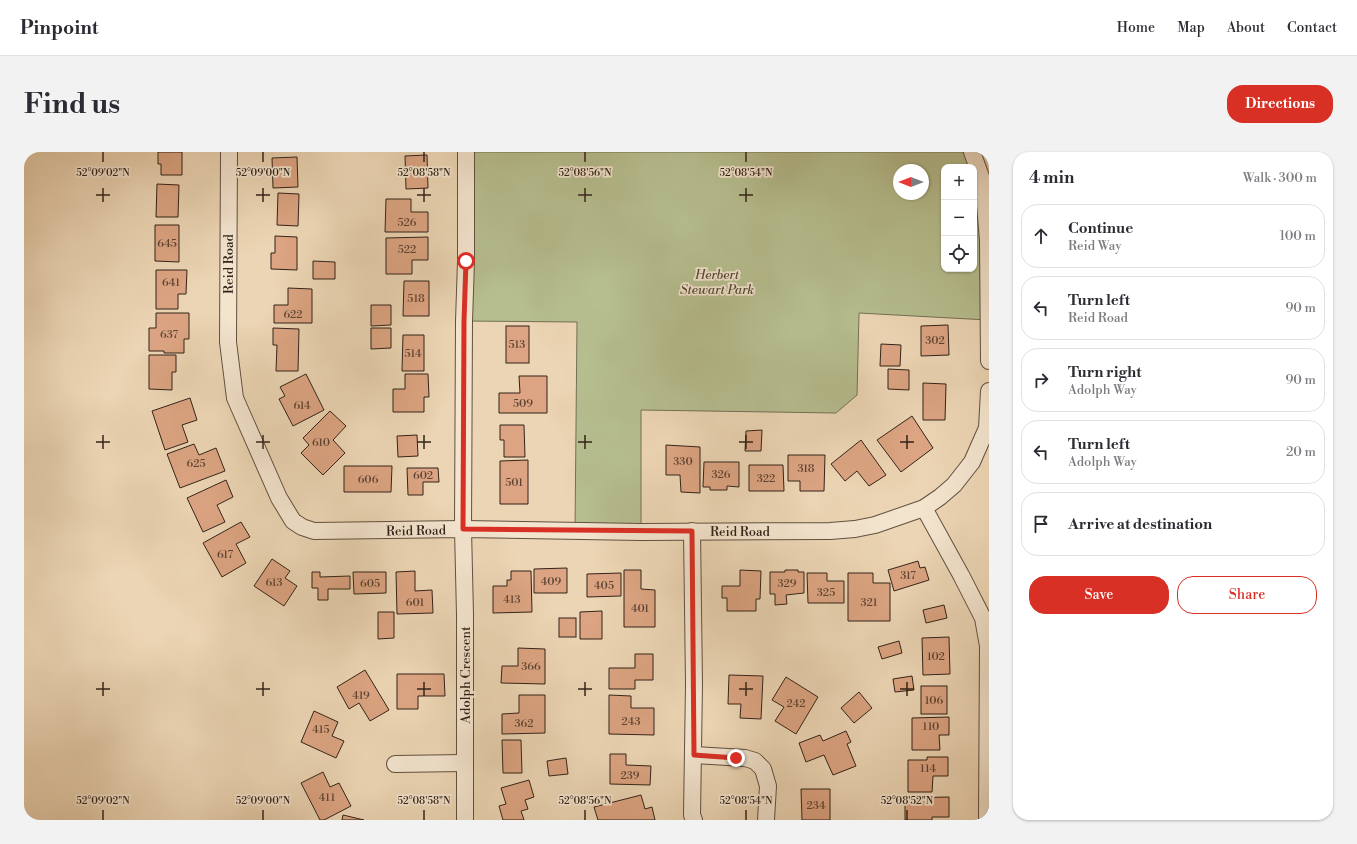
<!DOCTYPE html>
<html lang="en">
<head>
<meta charset="utf-8">
<style>
  body { margin:0; font-family:"Libre Bodoni",serif; background:#f2f2f3; color:#2b2b33 }
  .controls { position:absolute; right:12px; top:12px; display:grid; overflow:hidden; border-radius:8px; box-shadow:0 1px 3px #0004 }
  .controls button { width:36px; height:36px; display:grid; place-items:center; padding:0; border:0; border-bottom:1px solid #e1e1e2; background:#fff; color:#2b2b33; font:20px sans-serif }
  .compass { position:absolute; left:869px; top:12px; width:36px; height:36px; border-radius:50%; background:#fff; box-shadow:0 1px 3px #0004; rotate:270deg }
  .stop { position:absolute; width:12px; height:12px; margin:-9px; border:3px solid #d93025; border-radius:50%; background:#fff }
  .stop.end { background:#d93025; border-color:#fff; box-shadow:0 1px 4px #0008 }
  .list { margin:0; padding:0; list-style:none }
  h2 { display:flex; justify-content:space-between; align-items:center; height:52px; margin:0; padding:0 16px; font-size:17px }
  h2 small { font-size:13px; font-weight:400; color:#7c7c81 }
  .list li { display:grid; grid-template-columns:26px 1fr auto; gap:12px; align-items:center; box-sizing:border-box; height:64px; margin:0 8px 8px; padding:0 8px; border:1px solid #e1e1e2; border-radius:16px }
  .list b { display:block; font-size:15px; white-space:nowrap }
  .list p { margin:0; font-size:13px; white-space:nowrap; color:#7c7c81 }
  .list em { font-size:13px; font-style:normal; color:#7c7c81 }
  .actions { display:flex; gap:8px; padding:12px 16px }
  .actions a { flex:1; padding:9px 0; border:1px solid #d93025; border-radius:16px; text-align:center; font-size:14px; color:#d93025 }
  .actions .main { background:#d93025; color:#fff }
  .icon { flex:none; width:22px; height:22px; fill:none; stroke:currentColor; stroke-width:2; stroke-linecap:round; stroke-linejoin:round }
  .map { position:relative; flex:none; width:965px; height:668px; overflow:hidden; border-radius:16px }
  header { display:flex; align-items:center; gap:24px; box-sizing:border-box; height:56px; padding:0 20px; background:#fff; border-bottom:1px solid #e1e1e2 }
  header strong { font-size:19px }
  nav { display:flex; gap:22px; margin-inline-start:auto; font-size:14px }
  .intro { display:flex; align-items:center; justify-content:space-between; box-sizing:border-box; height:96px; padding:0 24px }
  h1 { margin:0; font-size:28px }
  .button { padding:10px 18px; border-radius:16px; background:#d93025; color:#fff; font-size:14px; font-weight:700 }
  main { display:flex; gap:24px; padding:0 24px }
  aside { flex:1; background:#fff; border-radius:16px; box-shadow:0 1px 3px #0004 }
  .map>svg:first-child { display:block }
  .green { fill:#b6be8f; stroke:#747054; fill-rule:evenodd }
  .building { fill:#dca482; stroke:#332319 }
  .lines { fill:none; stroke-linecap:round; stroke-linejoin:round }
  .minor-casing { stroke:#615040; stroke-width:18 }
  .minor { stroke:#f3e4ce; stroke-width:16 }
  .route { stroke:#d93025; stroke-width:5 }
  .ticks { fill:none; stroke:#332319; stroke-width:1.5 }
  .labels { text-anchor:middle; stroke-width:3.5; stroke-linejoin:round; paint-order:stroke }
  .number-label { font-size:11px; fill:#5d4333 }
  .street-label { font-size:13px; fill:#332319; stroke:#f3e4ce }
  .park-label { font-size:13px; font-style:italic; fill:#544a36; stroke:#f3e4ce }
  .ticks-label { font-size:10px; text-anchor:middle; fill:#332319; stroke:#f3e4ce; stroke-width:3.5; stroke-linejoin:round; paint-order:stroke }
</style>
</head>
<body>
<header>
<strong>Pinpoint</strong>
<nav><a>Home</a><a>Map</a><a>About</a><a>Contact</a></nav>
</header>
<div class="intro"><h1>Find us</h1><a class="button">Directions</a></div>
<main>
<div class="map">
<svg width="965" height="668" viewBox="0 0 965 668">
  <rect width="100%" height="100%" fill="#ecd5b4"/>
  <filter id="stains"><feTurbulence type="fractalNoise" baseFrequency=".005" numOctaves="4"/><feColorMatrix values="0 0 0 0 .2 0 0 0 0 .09 0 0 0 0 .02 0 0 0 .5 -.17"/></filter>
  <radialGradient id="worn" r=".72"><stop offset=".6" stop-color="#630" stop-opacity="0"/><stop offset="1" stop-color="#630" stop-opacity=".3"/></radialGradient>
  <path class="green" d="M441 0H948L959 30 964 168 835 161 833 243 812 261 617 258V380L551 379 553 170 440 169ZM920 15H950V117H920ZM875 18H899V42H875Z"/>
  <g class="building">
    <polygon points="134,0 158,0 158,23 137,23 137,12 134,12"/>
    <polygon points="403,3 404,36 382,37 381,4"/>
    <polygon points="273,5 274,35 249,36 248,6"/>
    <polygon points="133,32 155,33 154,65 132,65"/>
    <polygon points="254,41 275,42 274,74 253,73"/>
    <polygon points="362,47 387,47 387,60 404,60 404,80 361,80"/>
    <polygon points="131,73 155,73 155,110 131,109"/>
    <polygon points="251,84 273,85 273,118 247,117 247,101 251,101"/>
    <polygon points="404,85 404,108 388,108 388,122 362,122 362,86"/>
    <polygon points="289,109 311,110 311,127 289,127"/>
    <polygon points="132,118 163,118 162,142 154,142 154,157 132,157"/>
    <polygon points="380,129 405,129 405,164 379,164"/>
    <polygon points="264,136 288,137 288,171 250,171 250,153 264,153"/>
    <polygon points="347,153 367,153 367,173 347,174"/>
    <polygon points="132,161 165,161 165,187 160,187 160,201 140,201 140,199 125,199 125,176 132,176"/>
    <polygon points="924,173 925,203 897,204 897,174"/>
    <rect x="482" y="174" width="23" height="37"/>
    <polygon points="249,176 275,177 274,219 252,219 253,193 249,193"/>
    <polygon points="347,176 367,176 367,196 347,197"/>
    <polygon points="379,183 400,183 400,219 378,219"/>
    <polygon points="857,192 877,193 876,214 856,214"/>
    <polygon points="125,203 152,203 152,220 148,220 148,238 125,237"/>
    <polygon points="864,217 885,218 885,238 864,237"/>
    <polygon points="282,222 300,258 269,274 255,247 261,244 256,235"/>
    <polygon points="381,222 404,222 405,245 400,245 400,260 369,260 369,237 381,237"/>
    <polygon points="495,224 523,224 523,261 475,261 475,241 496,241"/>
    <polygon points="899,231 922,232 921,268 899,268"/>
    <polygon points="166,246 173,268 158,273 164,290 141,298 128,259"/>
    <polygon points="306,259 322,274 309,288 321,301 299,323 277,301 285,293 279,286"/>
    <polygon points="888,264 909,296 877,320 853,288"/>
    <polygon points="476,273 500,273 501,305 480,305 480,288 476,288"/>
    <polygon points="738,278 737,299 721,299 722,279"/>
    <polygon points="393,283 394,304 374,305 373,284"/>
    <polygon points="837,288 862,323 845,334 833,319 821,329 807,312"/>
    <polygon points="170,292 175,303 192,296 201,319 156,336 143,302"/>
    <polygon points="642,293 676,295 676,341 657,340 656,323 642,323"/>
    <polygon points="764,303 801,303 800,339 776,339 776,329 764,329"/>
    <polygon points="504,308 504,352 476,352 476,309"/>
    <polygon points="680,310 715,310 715,335 703,334 703,338 686,338 686,335 679,335"/>
    <polygon points="725,313 759,313 760,339 725,339"/>
    <polygon points="320,314 368,314 367,340 320,340"/>
    <polygon points="383,316 414,316 415,330 399,330 399,343 384,343"/>
    <polygon points="202,328 209,345 193,353 201,370 179,380 163,346"/>
    <polygon points="217,370 226,385 212,392 222,411 198,425 179,391"/>
    <polygon points="248,407 266,419 261,426 273,434 260,454 230,434"/>
    <polygon points="894,409 896,416 901,415 905,428 870,439 864,418"/>
    <polygon points="543,416 543,441 510,441 510,417"/>
    <polygon points="600,418 617,418 617,437 631,438 631,475 600,475"/>
    <polygon points="716,418 737,419 736,447 732,447 732,459 703,459 703,446 698,446 698,434 716,434"/>
    <polygon points="761,418 774,418 774,420 780,420 780,441 762,443 763,452 751,453 751,442 746,442 746,420 761,420"/>
    <polygon points="391,419 391,439 408,438 409,461 373,462 372,420"/>
    <polygon points="487,419 507,419 508,460 469,461 469,434 483,434 483,428 487,428"/>
    <polygon points="288,420 296,420 296,425 326,424 326,437 304,437 304,448 294,448 294,436 288,436"/>
    <polygon points="329,420 362,420 362,441 330,442"/>
    <polygon points="597,421 597,444 563,445 563,422"/>
    <polygon points="783,421 803,421 803,429 820,429 820,451 784,451"/>
    <polygon points="824,421 849,421 849,431 866,431 866,469 824,469"/>
    <polygon points="920,453 923,466 902,471 899,458"/>
    <polygon points="578,459 578,487 556,487 556,460"/>
    <polygon points="354,460 370,460 370,486 354,487"/>
    <rect x="535" y="466" width="17" height="19"/>
    <polygon points="925,485 926,522 899,523 898,486"/>
    <polygon points="875,489 878,501 858,507 854,495"/>
    <polygon points="494,496 521,497 521,532 477,531 478,514 494,514"/>
    <polygon points="611,502 629,502 629,528 611,528 611,537 585,537 585,516 611,516"/>
    <polygon points="341,518 365,558 346,569 335,551 325,557 313,535"/>
    <polygon points="373,522 420,522 421,544 394,544 394,557 373,557"/>
    <polygon points="705,523 739,524 737,567 716,566 717,552 704,552"/>
    <polygon points="888,524 890,538 871,540 869,527"/>
    <polygon points="762,525 794,545 772,582 751,569 760,555 748,548"/>
    <rect x="897" y="534" width="26" height="28"/>
    <polygon points="835,540 848,556 830,571 817,556"/>
    <polygon points="495,543 521,543 521,581 478,582 478,562 495,561"/>
    <polygon points="585,543 607,544 607,556 630,556 630,583 585,582"/>
    <polygon points="290,559 314,570 308,584 320,589 312,606 277,590"/>
    <polygon points="925,565 925,583 915,583 916,598 888,598 888,566"/>
    <polygon points="822,579 827,590 823,592 832,614 809,623 800,603 782,610 775,591 796,583 799,589"/>
    <polygon points="478,588 497,588 498,621 479,621"/>
    <polygon points="586,602 602,602 602,613 627,614 626,633 586,632"/>
    <polygon points="903,605 924,605 924,624 909,624 908,640 884,640 884,608 903,608"/>
    <polygon points="542,606 544,622 525,624 523,609"/>
    <polygon points="299,620 306,635 315,631 327,654 300,668 296,668 277,631"/>
    <polygon points="505,628 510,645 501,648 504,657 497,659 500,668 479,668 475,654 482,652 477,636"/>
    <polygon points="777,637 806,637 806,668 778,668"/>
    <polygon points="617,643 621,657 628,655 631,668 574,668 570,655"/>
    <polygon points="925,645 925,665 908,665 908,668 881,668 881,646"/>
    <polygon points="319,663 340,668 318,668"/>
  </g>
  <g class="lines">
    <g class="minor-casing">
      <g id="minor">
        <polyline points="205,0 204,190 211,246 255,346 269,369 278,375 290,379 439,377 617,380 806,379 831,377 851,373 900,356 916,345 930,333 948,310 963,276 965,239"/>
        <polyline points="948,0 959,30 964,88 965,209"/>
        <polyline points="900,356 937,423 959,466 964,494 963,668"/>
        <polyline points="668,379 670,532 668,663 670,668"/>
        <polyline points="670,603 721,606 731,609 739,617 744,634 742,668"/>
        <polyline points="371,612 440,611"/>
        <polyline points="441,668 441,463 439,377 440,169 442,109 442,0"/>
      </g>
    </g>
    <use href="#minor" class="minor"/>
  </g>
  <g class="lines">
    <polyline class="route" points="442,109 440,169 439,377 668,379 670,603 712,606"/>
  </g>
  <path class="ticks" d="M79 0V10M239 0V10M400 0V10M561 0V10M722 0V10M79 36V50M239 36V50M400 36V50M561 36V50M722 36V50M72 43H86M232 43H246M393 43H407M554 43H568M715 43H729M79 283V297M239 283V297M400 283V297M561 283V297M722 283V297M883 283V297M72 290H86M232 290H246M393 290H407M554 290H568M715 290H729M876 290H890M79 530V544M239 530V544M400 530V544M561 530V544M722 530V544M883 530V544M72 537H86M232 537H246M393 537H407M554 537H568M715 537H729M876 537H890M79 658V668M239 658V668M400 658V668M561 658V668M722 658V668M883 658V668"/>
  <g class="labels">
    <g class="number-label">
      <text x="383" y="74">526</text>
      <text x="143" y="95">645</text>
      <text x="383" y="101">522</text>
      <text x="147" y="134">641</text>
      <text x="392" y="150">518</text>
      <text x="269" y="166">622</text>
      <text x="145" y="186">637</text>
      <text x="911" y="192">302</text>
      <text x="493" y="196">513</text>
      <text x="389" y="205">514</text>
      <text x="499" y="255">509</text>
      <text x="278" y="257">614</text>
      <text x="297" y="294">610</text>
      <text x="659" y="313">330</text>
      <text x="172" y="315">625</text>
      <text x="782" y="320">318</text>
      <text x="697" y="326">326</text>
      <text x="399" y="327">602</text>
      <text x="742" y="330">322</text>
      <text x="344" y="331">606</text>
      <text x="490" y="334">501</text>
      <text x="201" y="406">617</text>
      <text x="884" y="427">317</text>
      <text x="527" y="433">409</text>
      <text x="250" y="434">613</text>
      <text x="346" y="435">605</text>
      <text x="763" y="435">329</text>
      <text x="580" y="437">405</text>
      <text x="802" y="444">325</text>
      <text x="488" y="451">413</text>
      <text x="391" y="454">601</text>
      <text x="845" y="454">321</text>
      <text x="616" y="460">401</text>
      <text x="912" y="508">102</text>
      <text x="507" y="518">366</text>
      <text x="337" y="547">419</text>
      <text x="910" y="552">106</text>
      <text x="772" y="555">242</text>
      <text x="607" y="573">243</text>
      <text x="500" y="575">362</text>
      <text x="907" y="578">110</text>
      <text x="297" y="581">415</text>
      <text x="904" y="620">114</text>
      <text x="606" y="627">239</text>
      <text x="303" y="649">411</text>
      <text x="792" y="657">234</text>
    </g>
    <g class="street-label">
      <text transform="translate(204 112) rotate(-90)" y="5">Reid Road</text>
      <text transform="translate(392 378) rotate(-1)" y="5">Reid Road</text>
      <text x="716" y="384">Reid Road</text>
      <text transform="translate(441 523) rotate(-90)" y="5">Adolph Crescent</text>
    </g>
    <g class="park-label">
      <text x="693" y="127">Herbert<tspan x="693" dy="15">Stewart Park</tspan></text>
    </g>
  </g>
  <g class="ticks-label">
    <text x="79" y="24">52°09'02"N</text>
    <text x="239" y="24">52°09'00"N</text>
    <text x="400" y="24">52°08'58"N</text>
    <text x="561" y="24">52°08'56"N</text>
    <text x="722" y="24">52°08'54"N</text>
    <text x="79" y="652">52°09'02"N</text>
    <text x="239" y="652">52°09'00"N</text>
    <text x="400" y="652">52°08'58"N</text>
    <text x="561" y="652">52°08'56"N</text>
    <text x="722" y="652">52°08'54"N</text>
    <text x="883" y="652">52°08'52"N</text>
  </g>
  <rect width="100%" height="100%" filter="url(#stains)"/>
  <rect width="100%" height="100%" fill="url(#worn)"/>
</svg>
<div class="controls">
<button>+</button>
<button>−</button>
<button><svg class="icon" aria-label="locate" viewBox="0 0 24 24"><circle cx="12" cy="12" r="6"/><path d="M12 2v4M12 18v4M2 12h4M18 12h4"/></svg></button>
</div>
<svg class="compass" viewBox="-18 -18 36 36"><path d="M0-13l5 13h-10z" fill="#e53935"/><path d="M0 13l5-13h-10z" fill="#7c7c81"/></svg>
<div class="stop" style="left:442px;top:109px"></div>
<div class="stop end" style="left:712px;top:606px"></div>
</div>
<aside>
<h2>4 min<small>Walk · 300 m</small></h2>
<ul class="list">
<li><svg class="icon" aria-label="ahead" viewBox="0 0 24 24"><path d="M12 20V5M6 11l6-6 6 6"/></svg><div><b>Continue</b><p>Reid Way</p></div><em>100 m</em></li>
<li><svg class="icon" aria-label="left" viewBox="0 0 24 24"><path d="M17 20v-9H6M10 6l-5 5 5 5"/></svg><div><b>Turn left</b><p>Reid Road</p></div><em>90 m</em></li>
<li><svg class="icon" aria-label="right" viewBox="0 0 24 24"><path d="M7 20v-9h11M14 6l5 5-5 5"/></svg><div><b>Turn right</b><p>Adolph Way</p></div><em>90 m</em></li>
<li><svg class="icon" aria-label="left" viewBox="0 0 24 24"><path d="M17 20v-9H6M10 6l-5 5 5 5"/></svg><div><b>Turn left</b><p>Adolph Way</p></div><em>20 m</em></li>
<li><svg class="icon" aria-label="arrive" viewBox="0 0 24 24"><path d="M6 21V4h12l-3 4 3 4H6"/></svg><div><b>Arrive at destination</b></div></li>
</ul>
<div class="actions"><a class="main">Save</a><a>Share</a></div>
</aside>
</main>
</body>
</html>
